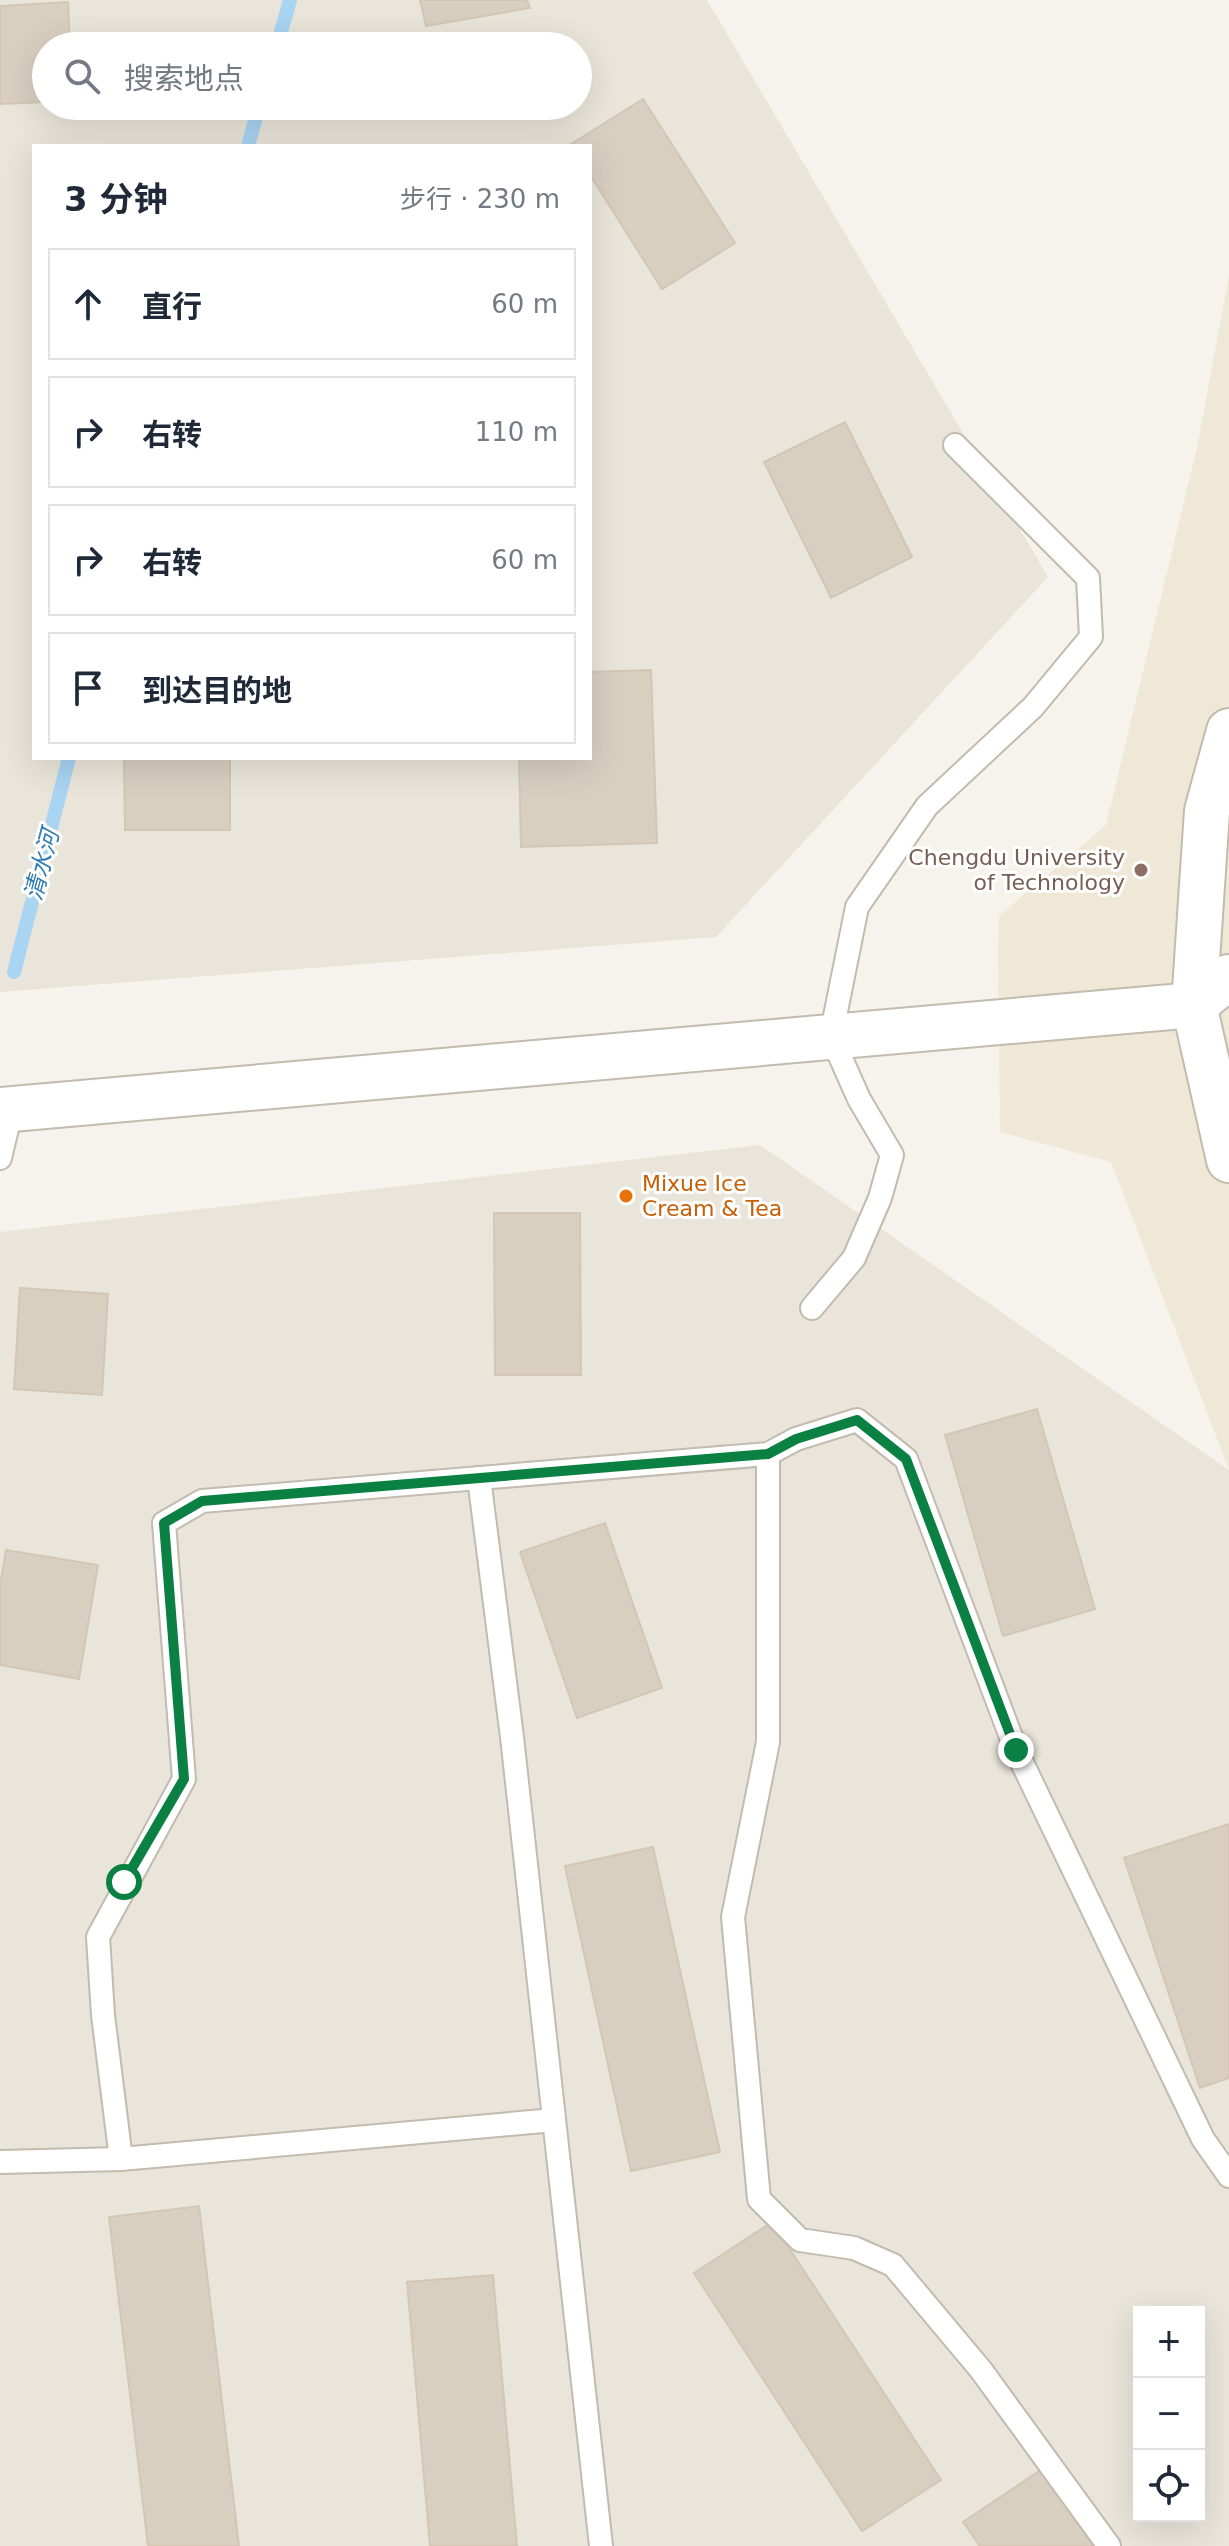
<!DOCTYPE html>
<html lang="zh">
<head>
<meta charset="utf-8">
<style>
  body { margin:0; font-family:"DejaVu Sans","Noto Sans SC",sans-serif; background:#f2f2f3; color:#1f2937 }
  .controls { position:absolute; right:24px; bottom:24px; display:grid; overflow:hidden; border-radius:0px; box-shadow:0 8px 32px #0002 }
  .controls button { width:72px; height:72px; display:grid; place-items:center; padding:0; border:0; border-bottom:2px solid #e0e1e3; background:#fff; color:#1f2937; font:40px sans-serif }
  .stop { position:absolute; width:24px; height:24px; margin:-18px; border:6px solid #0b8043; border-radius:50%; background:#fff }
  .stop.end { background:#0b8043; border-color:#fff; box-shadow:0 2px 8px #0008 }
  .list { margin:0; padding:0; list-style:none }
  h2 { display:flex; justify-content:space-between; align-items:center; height:104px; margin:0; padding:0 32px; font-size:34px }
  h2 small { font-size:26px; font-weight:400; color:#747a83 }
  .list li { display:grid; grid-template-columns:52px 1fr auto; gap:24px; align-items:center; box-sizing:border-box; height:112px; margin:0 16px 16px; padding:0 16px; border:2px solid #e0e1e3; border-radius:0px }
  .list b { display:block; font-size:30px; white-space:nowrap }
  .list em { font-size:26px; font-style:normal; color:#747a83 }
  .icon { flex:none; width:44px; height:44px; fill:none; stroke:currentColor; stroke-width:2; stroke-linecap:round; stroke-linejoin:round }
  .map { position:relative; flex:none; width:1229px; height:2546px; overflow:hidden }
  .search { position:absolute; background:#fff; box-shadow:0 8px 32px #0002; left:32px; top:32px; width:560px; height:88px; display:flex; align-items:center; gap:20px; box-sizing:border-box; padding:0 28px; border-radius:44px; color:#747a83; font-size:30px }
  .panel { position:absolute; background:#fff; box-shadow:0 8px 32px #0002; left:32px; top:144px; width:560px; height:616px; border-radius:0px }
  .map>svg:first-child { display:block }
  .residential { fill:#eae5da; fill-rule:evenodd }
  .education { fill:#efe8d6 }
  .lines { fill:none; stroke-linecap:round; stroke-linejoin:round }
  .stream { stroke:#a9d4f2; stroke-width:14 }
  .building { fill:#d8cfc1; stroke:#d3c7b4; stroke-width:2 }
  .service-casing { stroke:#c2bbae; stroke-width:26 }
  .minor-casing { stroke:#c2bbae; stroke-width:48 }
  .service { stroke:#fff; stroke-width:22 }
  .minor { stroke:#fff; stroke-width:44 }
  .route { stroke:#0b8043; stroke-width:10 }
  .education-dot { fill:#8d6e63; stroke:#fff; stroke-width:3 }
  .food-dot { fill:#e8710a; stroke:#fff; stroke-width:3 }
  .labels { text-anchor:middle; stroke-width:6; stroke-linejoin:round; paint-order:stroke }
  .education-label { font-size:22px; fill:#785e54; stroke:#fff; text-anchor:end }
  .food-label { font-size:22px; fill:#c56008; stroke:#fff; text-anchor:start }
  .water-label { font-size:24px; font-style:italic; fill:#2e7ab2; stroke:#fff }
</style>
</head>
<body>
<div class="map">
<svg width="1229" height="2546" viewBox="0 0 1229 2546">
  <rect width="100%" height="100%" fill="#f6f3ec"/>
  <g class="residential">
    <path d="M0 0H707L1048 577 716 937 0 992ZM46 46H578V106H46ZM34 146H590V758H34Z"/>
    <path d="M760 1145 1229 1470V2546H0V1232ZM1139 2312H1199V2516H1139Z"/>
  </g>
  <polygon class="education" points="1229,276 1229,1470 1111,1162 1000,1132 998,951 999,916 1106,825 1197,448"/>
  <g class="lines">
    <g class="stream">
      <polyline points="277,46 290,0"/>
      <polyline points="248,146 259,106"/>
      <polyline points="14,972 69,758"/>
    </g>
  </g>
  <g class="building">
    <polygon points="420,0 527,0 530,8 426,26"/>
    <polygon points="68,2 70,46 46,46 46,102 0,104 0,6"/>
    <polygon points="643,99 735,243 662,289 590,175 590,146 571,144"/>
    <polygon points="845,422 912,557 831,598 764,462"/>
    <polygon points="651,670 657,843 521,847 519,758 590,758 590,672"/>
    <polygon points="124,758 230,758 230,830 125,830"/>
    <polygon points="494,1213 580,1213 581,1375 495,1375"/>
    <polygon points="20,1288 108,1294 102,1395 14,1389"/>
    <polygon points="1037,1409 1095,1609 1003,1636 945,1435"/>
    <polygon points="605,1523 662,1688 577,1718 520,1552"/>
    <polygon points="6,1550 98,1565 79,1679 0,1665 0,1586"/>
    <polygon points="1229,1824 1229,2078 1200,2088 1124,1858"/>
    <polygon points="653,1847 720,2152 631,2171 565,1866"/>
    <polygon points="199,2206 239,2546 148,2546 109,2217"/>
    <polygon points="772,2222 941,2480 862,2531 694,2273"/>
    <polygon points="493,2275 517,2546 430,2546 407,2282"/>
    <polygon points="1042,2469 1093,2546 980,2546 963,2522"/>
  </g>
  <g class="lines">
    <g class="service-casing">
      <g id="service">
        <polyline points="0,1158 12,1108"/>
        <polyline points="812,1308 854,1258 880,1198 892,1155 859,1099 831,1036 857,907 927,806 1033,707 1091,637 1088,578 955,445"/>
        <polyline points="768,1454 768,1742 733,1917 759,2199 800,2240 854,2248 893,2265 981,2370 1109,2546"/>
        <polyline points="479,1478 512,1737 601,2546"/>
        <polyline points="121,2159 103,2015 98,1937 184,1779 164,1523 202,1501 768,1454 796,1439 857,1420 906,1459 1016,1750 1203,2139 1229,2176"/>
        <polyline points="0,2162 121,2159 554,2120"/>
      </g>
    </g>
    <g class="minor-casing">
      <g id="minor">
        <polyline points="1229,731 1207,811 1194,1005 1229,1160"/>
        <polyline points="0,1110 1194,1005 1229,977"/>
      </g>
    </g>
    <use href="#service" class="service"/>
    <use href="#minor" class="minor"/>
  </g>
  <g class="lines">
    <polyline class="route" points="124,1882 184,1779 164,1523 202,1501 768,1454 796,1439 857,1420 906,1459 1016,1750"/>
  </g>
  <circle class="education-dot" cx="1141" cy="870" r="8"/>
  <circle class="food-dot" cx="626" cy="1196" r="8"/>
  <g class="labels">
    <g class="education-label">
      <text x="1125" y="865">Chengdu University<tspan x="1125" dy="25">of Technology</tspan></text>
    </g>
    <g class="food-label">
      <text x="642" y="1191">Mixue Ice<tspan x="642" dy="25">Cream &amp; Tea</tspan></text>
    </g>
    <g class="water-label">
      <text transform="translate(42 865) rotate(-75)" y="8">清水河</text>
    </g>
  </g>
</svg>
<div class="controls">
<button>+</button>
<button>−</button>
<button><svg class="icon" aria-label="locate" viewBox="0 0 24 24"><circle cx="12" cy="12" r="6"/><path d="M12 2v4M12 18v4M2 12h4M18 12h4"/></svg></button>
</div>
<div class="stop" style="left:124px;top:1882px"></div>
<div class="stop end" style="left:1016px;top:1750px"></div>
<div class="search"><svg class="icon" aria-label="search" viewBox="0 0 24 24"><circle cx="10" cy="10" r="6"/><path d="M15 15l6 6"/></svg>搜索地点</div>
<section class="panel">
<h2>3 分钟<small>步行 · 230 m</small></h2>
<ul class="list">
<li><svg class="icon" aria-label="ahead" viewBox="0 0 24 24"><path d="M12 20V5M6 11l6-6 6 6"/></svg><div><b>直行</b></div><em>60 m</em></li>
<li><svg class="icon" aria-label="right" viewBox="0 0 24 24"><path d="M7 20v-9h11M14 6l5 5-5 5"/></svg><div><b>右转</b></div><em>110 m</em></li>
<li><svg class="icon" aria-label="right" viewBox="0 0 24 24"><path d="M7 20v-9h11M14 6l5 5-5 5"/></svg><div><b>右转</b></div><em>60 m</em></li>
<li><svg class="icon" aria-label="arrive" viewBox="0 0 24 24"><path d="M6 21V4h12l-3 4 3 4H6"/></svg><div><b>到达目的地</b></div></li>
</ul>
</section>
</div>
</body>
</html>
